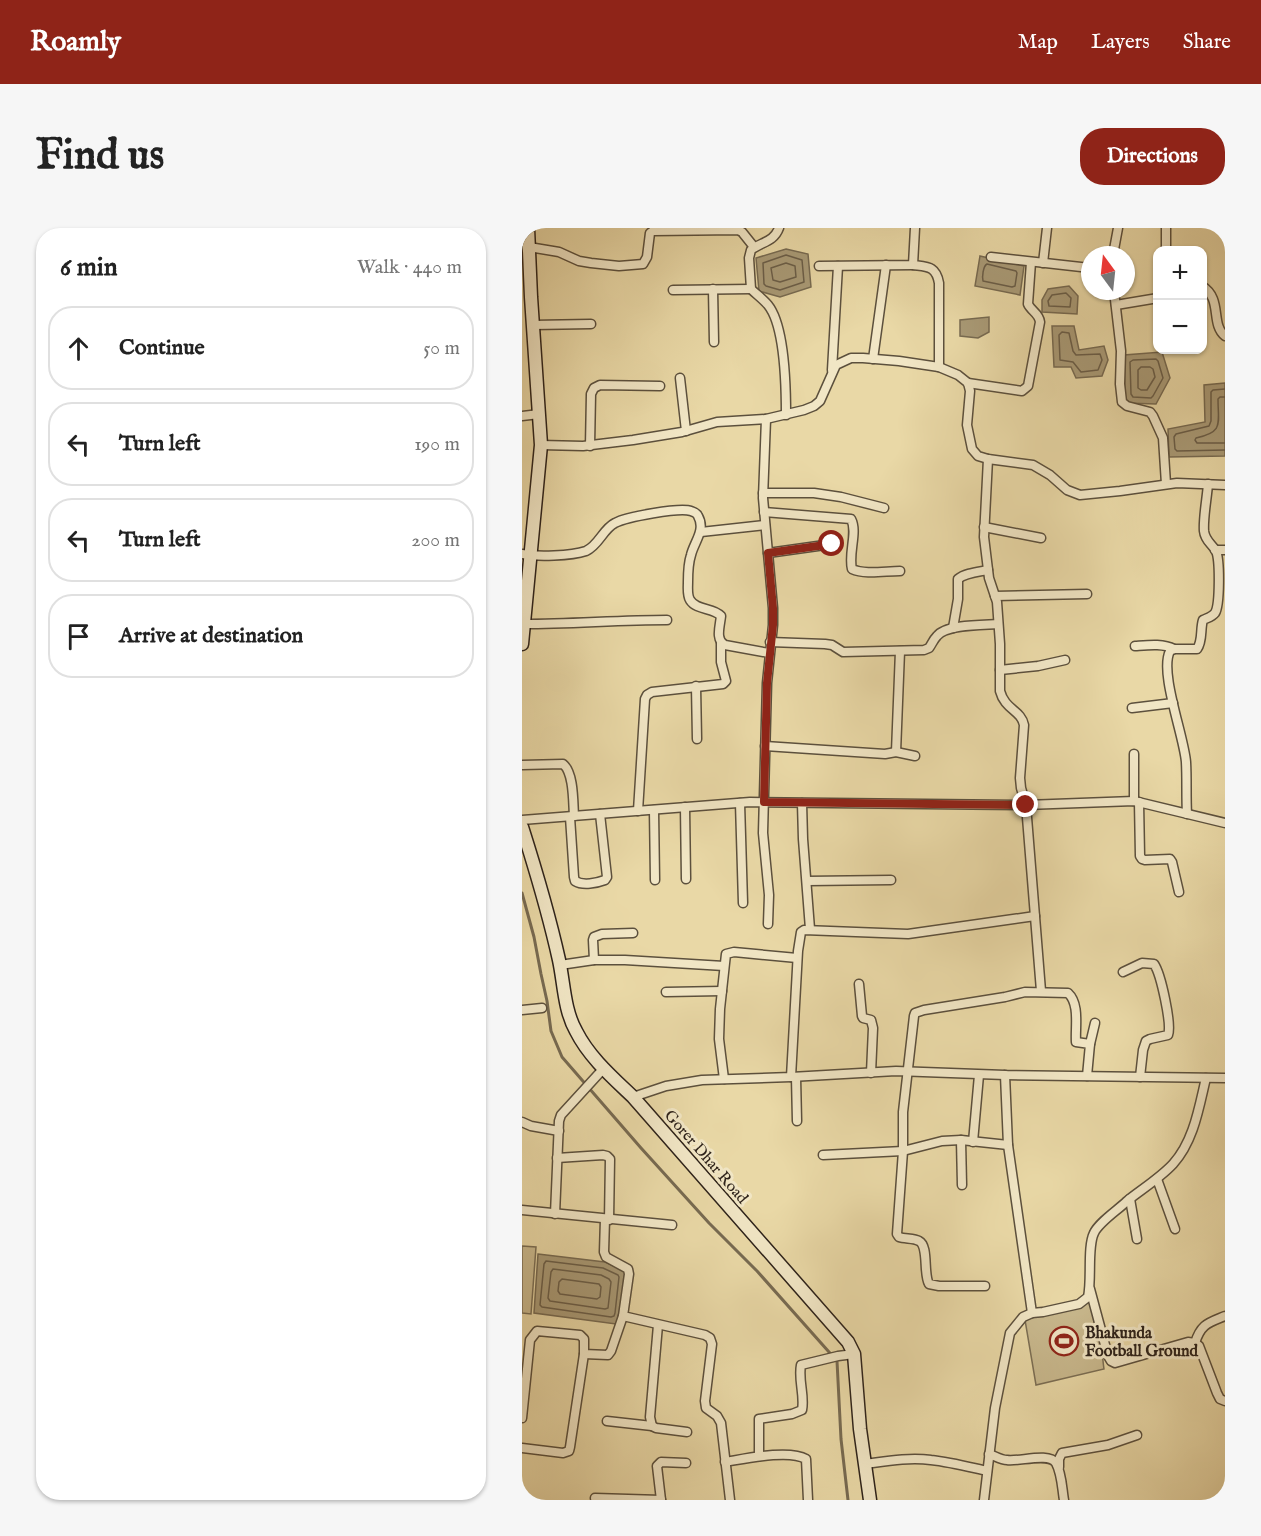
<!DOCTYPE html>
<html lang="en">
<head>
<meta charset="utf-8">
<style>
  body { margin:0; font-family:"IM FELL English",serif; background:#f6f6f6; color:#222 }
  .controls { position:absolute; right:18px; top:18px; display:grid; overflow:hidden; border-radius:12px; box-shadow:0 2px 4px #0004 }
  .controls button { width:54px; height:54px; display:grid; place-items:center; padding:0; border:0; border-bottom:2px solid #e0e0e0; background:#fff; color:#222; font:30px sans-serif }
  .compass { position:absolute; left:559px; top:18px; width:54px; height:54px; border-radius:50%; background:#fff; box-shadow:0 2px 4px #0004; rotate:345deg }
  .stop { position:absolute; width:18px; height:18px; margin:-14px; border:4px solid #8f2418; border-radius:50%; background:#fff }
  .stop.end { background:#8f2418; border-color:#fff; box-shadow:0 2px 6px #0008 }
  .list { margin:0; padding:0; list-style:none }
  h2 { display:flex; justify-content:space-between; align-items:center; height:78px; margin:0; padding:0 24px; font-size:26px }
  h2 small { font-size:20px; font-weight:400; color:#767676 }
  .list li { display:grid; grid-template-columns:39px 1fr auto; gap:18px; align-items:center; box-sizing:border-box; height:84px; margin:0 12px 12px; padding:0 12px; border:2px solid #e0e0e0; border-radius:24px }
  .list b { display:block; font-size:22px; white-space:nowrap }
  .list em { font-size:20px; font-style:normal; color:#767676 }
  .icon { flex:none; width:33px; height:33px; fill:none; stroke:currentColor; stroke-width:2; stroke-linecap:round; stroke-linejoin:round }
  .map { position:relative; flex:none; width:703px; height:1272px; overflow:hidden; border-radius:24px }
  header { display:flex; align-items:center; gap:36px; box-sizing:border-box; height:84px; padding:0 30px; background:#8f2418; color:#fff }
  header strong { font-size:28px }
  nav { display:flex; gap:33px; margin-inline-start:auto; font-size:21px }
  .intro { display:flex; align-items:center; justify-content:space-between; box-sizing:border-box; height:144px; padding:0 36px }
  h1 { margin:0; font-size:42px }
  .button { padding:15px 27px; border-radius:24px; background:#8f2418; color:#fff; font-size:21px; font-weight:700 }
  main { display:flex; gap:36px; padding:0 36px }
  aside { flex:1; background:#fff; border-radius:24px; box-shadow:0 2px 4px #0004 }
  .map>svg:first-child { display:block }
  .green { fill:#c9b98e; stroke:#7b6e54; stroke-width:1.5 }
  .water { fill:#a99a76; stroke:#776a51; stroke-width:1.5 }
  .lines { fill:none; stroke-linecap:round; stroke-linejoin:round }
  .shore { stroke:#6b5e48; stroke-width:1.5 }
  .stream { stroke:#776a51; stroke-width:3 }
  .street-casing { stroke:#5c503d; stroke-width:11 }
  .secondary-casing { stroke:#2d221a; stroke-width:15 }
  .street { stroke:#f1e6c5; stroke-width:8 }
  .secondary { stroke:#f1e6c5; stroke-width:12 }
  .route { stroke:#8f2418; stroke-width:8 }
  .labels { text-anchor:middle; stroke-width:6; stroke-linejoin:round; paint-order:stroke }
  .street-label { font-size:16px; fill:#2d221a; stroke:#f1e6c5 }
  .poi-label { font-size:16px; font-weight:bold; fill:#2d221a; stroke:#f1e6c5; text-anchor:start }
</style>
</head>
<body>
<header>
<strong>Roamly</strong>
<nav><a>Map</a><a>Layers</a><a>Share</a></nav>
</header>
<div class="intro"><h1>Find us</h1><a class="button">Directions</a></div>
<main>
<aside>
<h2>6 min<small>Walk · 440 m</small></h2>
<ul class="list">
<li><svg class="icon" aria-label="ahead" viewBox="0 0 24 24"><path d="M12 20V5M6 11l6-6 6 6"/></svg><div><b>Continue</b></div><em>50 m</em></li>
<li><svg class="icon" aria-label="left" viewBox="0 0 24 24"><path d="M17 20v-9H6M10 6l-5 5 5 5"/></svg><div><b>Turn left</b></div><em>190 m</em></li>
<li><svg class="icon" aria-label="left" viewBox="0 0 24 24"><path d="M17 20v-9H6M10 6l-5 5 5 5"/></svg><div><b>Turn left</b></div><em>200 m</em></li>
<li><svg class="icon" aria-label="arrive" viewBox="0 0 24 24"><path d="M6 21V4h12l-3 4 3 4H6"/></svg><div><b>Arrive at destination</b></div></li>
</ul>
</aside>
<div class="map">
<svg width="703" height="1272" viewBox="0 0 703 1272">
  <rect width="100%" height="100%" fill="#e9d8a6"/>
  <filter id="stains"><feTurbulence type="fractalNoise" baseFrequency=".00333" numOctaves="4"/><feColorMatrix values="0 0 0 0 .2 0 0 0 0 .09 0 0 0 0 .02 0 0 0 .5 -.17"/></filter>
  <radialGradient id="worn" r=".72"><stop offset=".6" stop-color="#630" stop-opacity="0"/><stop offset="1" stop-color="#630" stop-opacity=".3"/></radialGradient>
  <g class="green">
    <polygon points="0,1018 14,1019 9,1086 0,1085"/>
    <path d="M565 1072C579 1087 579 1121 582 1141L514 1157 503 1092Z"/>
  </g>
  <g class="water">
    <polygon points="264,21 286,26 289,59 258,69 237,63 234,30"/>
    <polygon points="458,28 502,38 498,67 453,58"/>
    <polygon points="547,58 556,68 555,86 520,84 520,72 526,61"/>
    <polygon points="467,89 467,104 456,110 438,108 438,92"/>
    <polygon points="530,98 552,98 557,122 582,118 586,132 580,148 554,150 549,139 532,139"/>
    <polygon points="640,124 648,150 634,176 603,175 602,127"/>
    <polygon points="703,155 703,228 647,229 646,201 683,194 682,157"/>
    <polygon points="16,1026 83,1034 103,1043 99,1088 94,1096 12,1085"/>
  </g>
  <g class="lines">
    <g class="shore">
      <polygon points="264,27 280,32 282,54 258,62 244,58 242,56 241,35"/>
      <polygon points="264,35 273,38 274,49 258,54 251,52 249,40"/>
      <path d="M465 36 494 43 495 45 493 58 490 59 461 53C460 49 461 38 465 36Z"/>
      <polygon points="544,65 549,70 548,79 527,78 526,73 530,67"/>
      <polygon points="540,104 547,105 551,123 554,127 578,126 580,132 576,142 559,144 551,134 538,132 537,107"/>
      <polygon points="634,131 636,133 641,150 631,168 629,170 611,169 609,166 608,134 611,132"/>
      <polygon points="619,139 628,139 631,141 633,149 625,162 619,162 616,160 616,142"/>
      <polyline points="703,161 691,162 689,164 689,193 687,198 654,206 652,209 653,221 655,223 703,222"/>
      <path d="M703 169H698L696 171C696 196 702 204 674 210L673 212 675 215H703"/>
      <polygon points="24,1033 81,1040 96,1047 97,1049 93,1085 92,1088 89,1089 20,1079 18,1077 22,1036"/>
      <polygon points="31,1041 79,1047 87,1051 89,1054 86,1080 83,1081 28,1073 26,1070 29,1044"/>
      <polygon points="40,1051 77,1056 79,1059 78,1069 75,1071 38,1066 36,1063 37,1054"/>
    </g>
    <polyline class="stream" points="0,665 12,709 19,746 25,773 29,803 40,829 119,920 187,995 235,1043 315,1133 319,1211 326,1272"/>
    <g class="street-casing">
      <g id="street">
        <path d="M257 0C252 14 239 14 229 22L227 30 229 61C234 66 241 71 246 77 263 98 264 160 264 187"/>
        <polyline points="644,0 644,22"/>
        <polyline points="7,19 37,24 57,33 69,35 97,38 121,36 125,29 128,5 131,3 216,2 220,4 232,19"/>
        <polyline points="591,27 596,0"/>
        <polyline points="469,29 568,40"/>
        <polyline points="521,35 525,0"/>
        <path d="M391 37C406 39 414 38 417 55V139"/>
        <polyline points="297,38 391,37 393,0"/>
        <path d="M680 58C701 71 688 96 703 108"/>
        <polyline points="191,61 192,114"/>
        <polyline points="151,62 229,61"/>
        <polyline points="592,63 599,123 598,156 600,174 605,178 628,184 631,188 641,210 644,256"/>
        <polyline points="594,77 636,70"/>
        <polyline points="11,97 69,96"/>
        <polyline points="351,131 364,37"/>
        <polyline points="310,142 316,38"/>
        <polyline points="158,150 164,203"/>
        <path d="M446 155 500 163 506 158 518 94C517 85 509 83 506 76L509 34"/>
        <polyline points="0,188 17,186"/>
        <polyline points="244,191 241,270 251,380 251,397 245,455 241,605 247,667 246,696"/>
        <polyline points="19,217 61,218 111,212 160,204 195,194 244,191 282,182 292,178 298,173 314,137 329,130 341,130 377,133 417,139 436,147 446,155 448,163 445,197 450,221 456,228 466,231 511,237 528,247 545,262 558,267 598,263 655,255 703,257"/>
        <polyline points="68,218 69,166 72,160 78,157 138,158"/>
        <path d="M466 231 462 309 467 350 475 374 478 416V463C483 482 499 482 502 497L498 550 499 560 504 577 519 763"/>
        <polyline points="241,265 292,265 319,269 362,280"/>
        <path d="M242 284 329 291C336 304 326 325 330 341 343 347 363 343 378 343"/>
        <polyline points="462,299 519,310"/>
        <polyline points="179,304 243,297"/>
        <polyline points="693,322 703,322"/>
        <polyline points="246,325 310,316"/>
        <path d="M0 326C15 329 49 328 64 323 77 317 81 301 93 295 104 289 158 279 169 283 172 284 175 285 176 288 184 302 172 314 169 327 166 336 166 345 166 354 166 360 165 367 168 372 175 383 191 379 199 388 198 398 193 412 203 417L247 425"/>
        <polyline points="473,368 565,366"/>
        <path d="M2 396C50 396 97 392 145 392"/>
        <path d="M431 400 436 371V351C443 345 456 344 466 342"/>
        <path d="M248 414 303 416 310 417 321 424 402 422 407 420C410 416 411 412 415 408 424 396 462 397 476 396"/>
        <path d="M613 418C626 417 641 415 652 421"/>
        <polyline points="478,442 516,438 543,432"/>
        <polyline points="174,458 175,511"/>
        <polyline points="610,480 651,475"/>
        <polyline points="243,518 363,526 374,524 393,528"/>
        <polyline points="374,524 378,423"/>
        <polyline points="612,526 612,573"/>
        <path d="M0 537 41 536C52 545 51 574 52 588"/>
        <polyline points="617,574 618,628 620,631 623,632 648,631 650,634 657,664"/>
        <polyline points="218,575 221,675"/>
        <polyline points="280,575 281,611 288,701"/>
        <polyline points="163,579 164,651"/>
        <polyline points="132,582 133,652"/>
        <polyline points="116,583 123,471 125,467 130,464 201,456 204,453 199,434 199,415"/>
        <path d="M665 586C664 569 665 551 664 534 662 508 637 444 648 423L652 421H675C681 413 678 401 681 392 685 390 690 389 693 385 698 377 698 332 694 323 690 316 683 313 682 303 681 290 685 270 686 256"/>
        <path d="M48 589 52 649 53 653C61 658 75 655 83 652L85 649 78 586"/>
        <polyline points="0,592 228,574 504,577 612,573 703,595"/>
        <polyline points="285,653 369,652"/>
        <polyline points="72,732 71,712 72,709 80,706 111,705"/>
        <polyline points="38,737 72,732 103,732 202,738"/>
        <path d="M601 744 620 735 632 736C639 746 650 797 646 807L628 811 624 813 621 822 618 849"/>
        <polyline points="337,756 340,788 341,790 349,792 351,800 349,845"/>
        <polyline points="144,764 200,763"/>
        <polyline points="0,782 20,780"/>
        <polyline points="568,816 573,795"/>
        <polyline points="483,847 486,917 510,1085"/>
        <polyline points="269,849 276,723 279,704 282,702 386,706 513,688"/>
        <polyline points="274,849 275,893"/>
        <polyline points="202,851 197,811 198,781 204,726 212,724 275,730"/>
        <polyline points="111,869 144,858 180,852 269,849 374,843 483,847 703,850"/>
        <polyline points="0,894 9,898 37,903"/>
        <polyline points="439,912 440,957"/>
        <polyline points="451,914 457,847"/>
        <polyline points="301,927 381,923 420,913 439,912 486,917"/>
        <polyline points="35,930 81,927 85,928 88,931 87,992"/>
        <polyline points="635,951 653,1001"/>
        <polyline points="608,971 615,1011"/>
        <polyline points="0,982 150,997"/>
        <polyline points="33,986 37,893 39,887 82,840"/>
        <polyline points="83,991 82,1024 84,1029 106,1041 107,1046 101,1088 183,1107 188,1110 190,1116 183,1173 184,1180 195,1188 199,1195 208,1272"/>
        <path d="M463 1058H417L407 1056C401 1046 407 1018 397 1013 392 1010 383 1011 377 1009L375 1006 381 923V884L392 788 393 785 402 782 483 769 503 764 546 765C558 776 553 799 554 814L568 816 565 848"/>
        <polyline points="568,1061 586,1128 589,1133 593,1135 666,1114 673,1115 677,1118 695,1165 698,1171 703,1173"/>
        <polyline points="136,1097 128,1189 130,1198 134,1200 165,1204"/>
        <path d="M673 1115C679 1096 686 1095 703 1088"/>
        <polyline points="0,1190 8,1112 15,1103 58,1107 62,1111 62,1126 86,1127 89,1123 101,1088"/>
        <polyline points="85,1193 130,1198"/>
        <polyline points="0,1220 41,1225 47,1223 48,1219 62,1126"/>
        <path d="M467 1226C473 1228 479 1232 485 1232 497 1234 527 1224 534 1235 540 1246 540 1261 542 1272"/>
        <path d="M237 1228V1191L270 1186 280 1182C283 1168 276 1152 279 1137L316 1128 332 1126"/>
        <path d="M203 1234C222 1231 267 1221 284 1231L286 1272"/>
        <path d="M343 1236C365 1233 388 1229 409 1232 428 1234 447 1239 465 1243"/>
        <polyline points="537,1239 537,1231 540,1225 586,1217 615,1207"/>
        <polyline points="73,1270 139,1272"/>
        <polyline points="139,1272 135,1238 139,1234 164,1235"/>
        <path d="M462 1272 473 1180 488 1105 501 1089 510 1085 521 1084 557 1076 566 1069C570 1051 565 1019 572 1005 577 994 596 982 605 973 620 961 638 950 651 936 672 913 677 879 684 850"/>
      </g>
    </g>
    <g class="secondary-casing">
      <g id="secondary">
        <polyline points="0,416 19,217 9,69 6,0"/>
        <path d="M0 599C14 643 27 687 37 732 42 755 42 782 54 803 67 829 90 849 111 869L326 1114 332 1126 338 1201 348 1272"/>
      </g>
    </g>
    <use href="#street" class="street"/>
    <use href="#secondary" class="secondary"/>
  </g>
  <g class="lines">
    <polyline class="route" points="310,316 246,325 251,380 251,397 245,455 242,574 504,577"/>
  </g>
  <defs>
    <g id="stadium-ring" transform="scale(1.5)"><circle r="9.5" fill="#f1e6c5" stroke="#8f2418" stroke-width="1.5"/><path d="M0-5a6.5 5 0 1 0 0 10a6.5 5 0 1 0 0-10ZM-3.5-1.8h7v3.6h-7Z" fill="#8f2418"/></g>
  </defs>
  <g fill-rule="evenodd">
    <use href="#stadium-ring" x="542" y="1113"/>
  </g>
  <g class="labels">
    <g class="street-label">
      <text transform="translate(185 928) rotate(49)" y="6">Gorer Dhar Road</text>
    </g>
    <g class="poi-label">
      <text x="563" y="1110">Bhakunda<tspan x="563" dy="18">Football Ground</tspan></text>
    </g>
  </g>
  <rect width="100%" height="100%" filter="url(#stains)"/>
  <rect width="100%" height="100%" fill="url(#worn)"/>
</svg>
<div class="controls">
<button>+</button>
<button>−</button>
</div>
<svg class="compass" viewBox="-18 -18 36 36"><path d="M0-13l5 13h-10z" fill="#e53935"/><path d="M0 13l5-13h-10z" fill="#767676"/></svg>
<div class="stop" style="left:310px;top:316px"></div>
<div class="stop end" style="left:504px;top:577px"></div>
</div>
</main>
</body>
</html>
